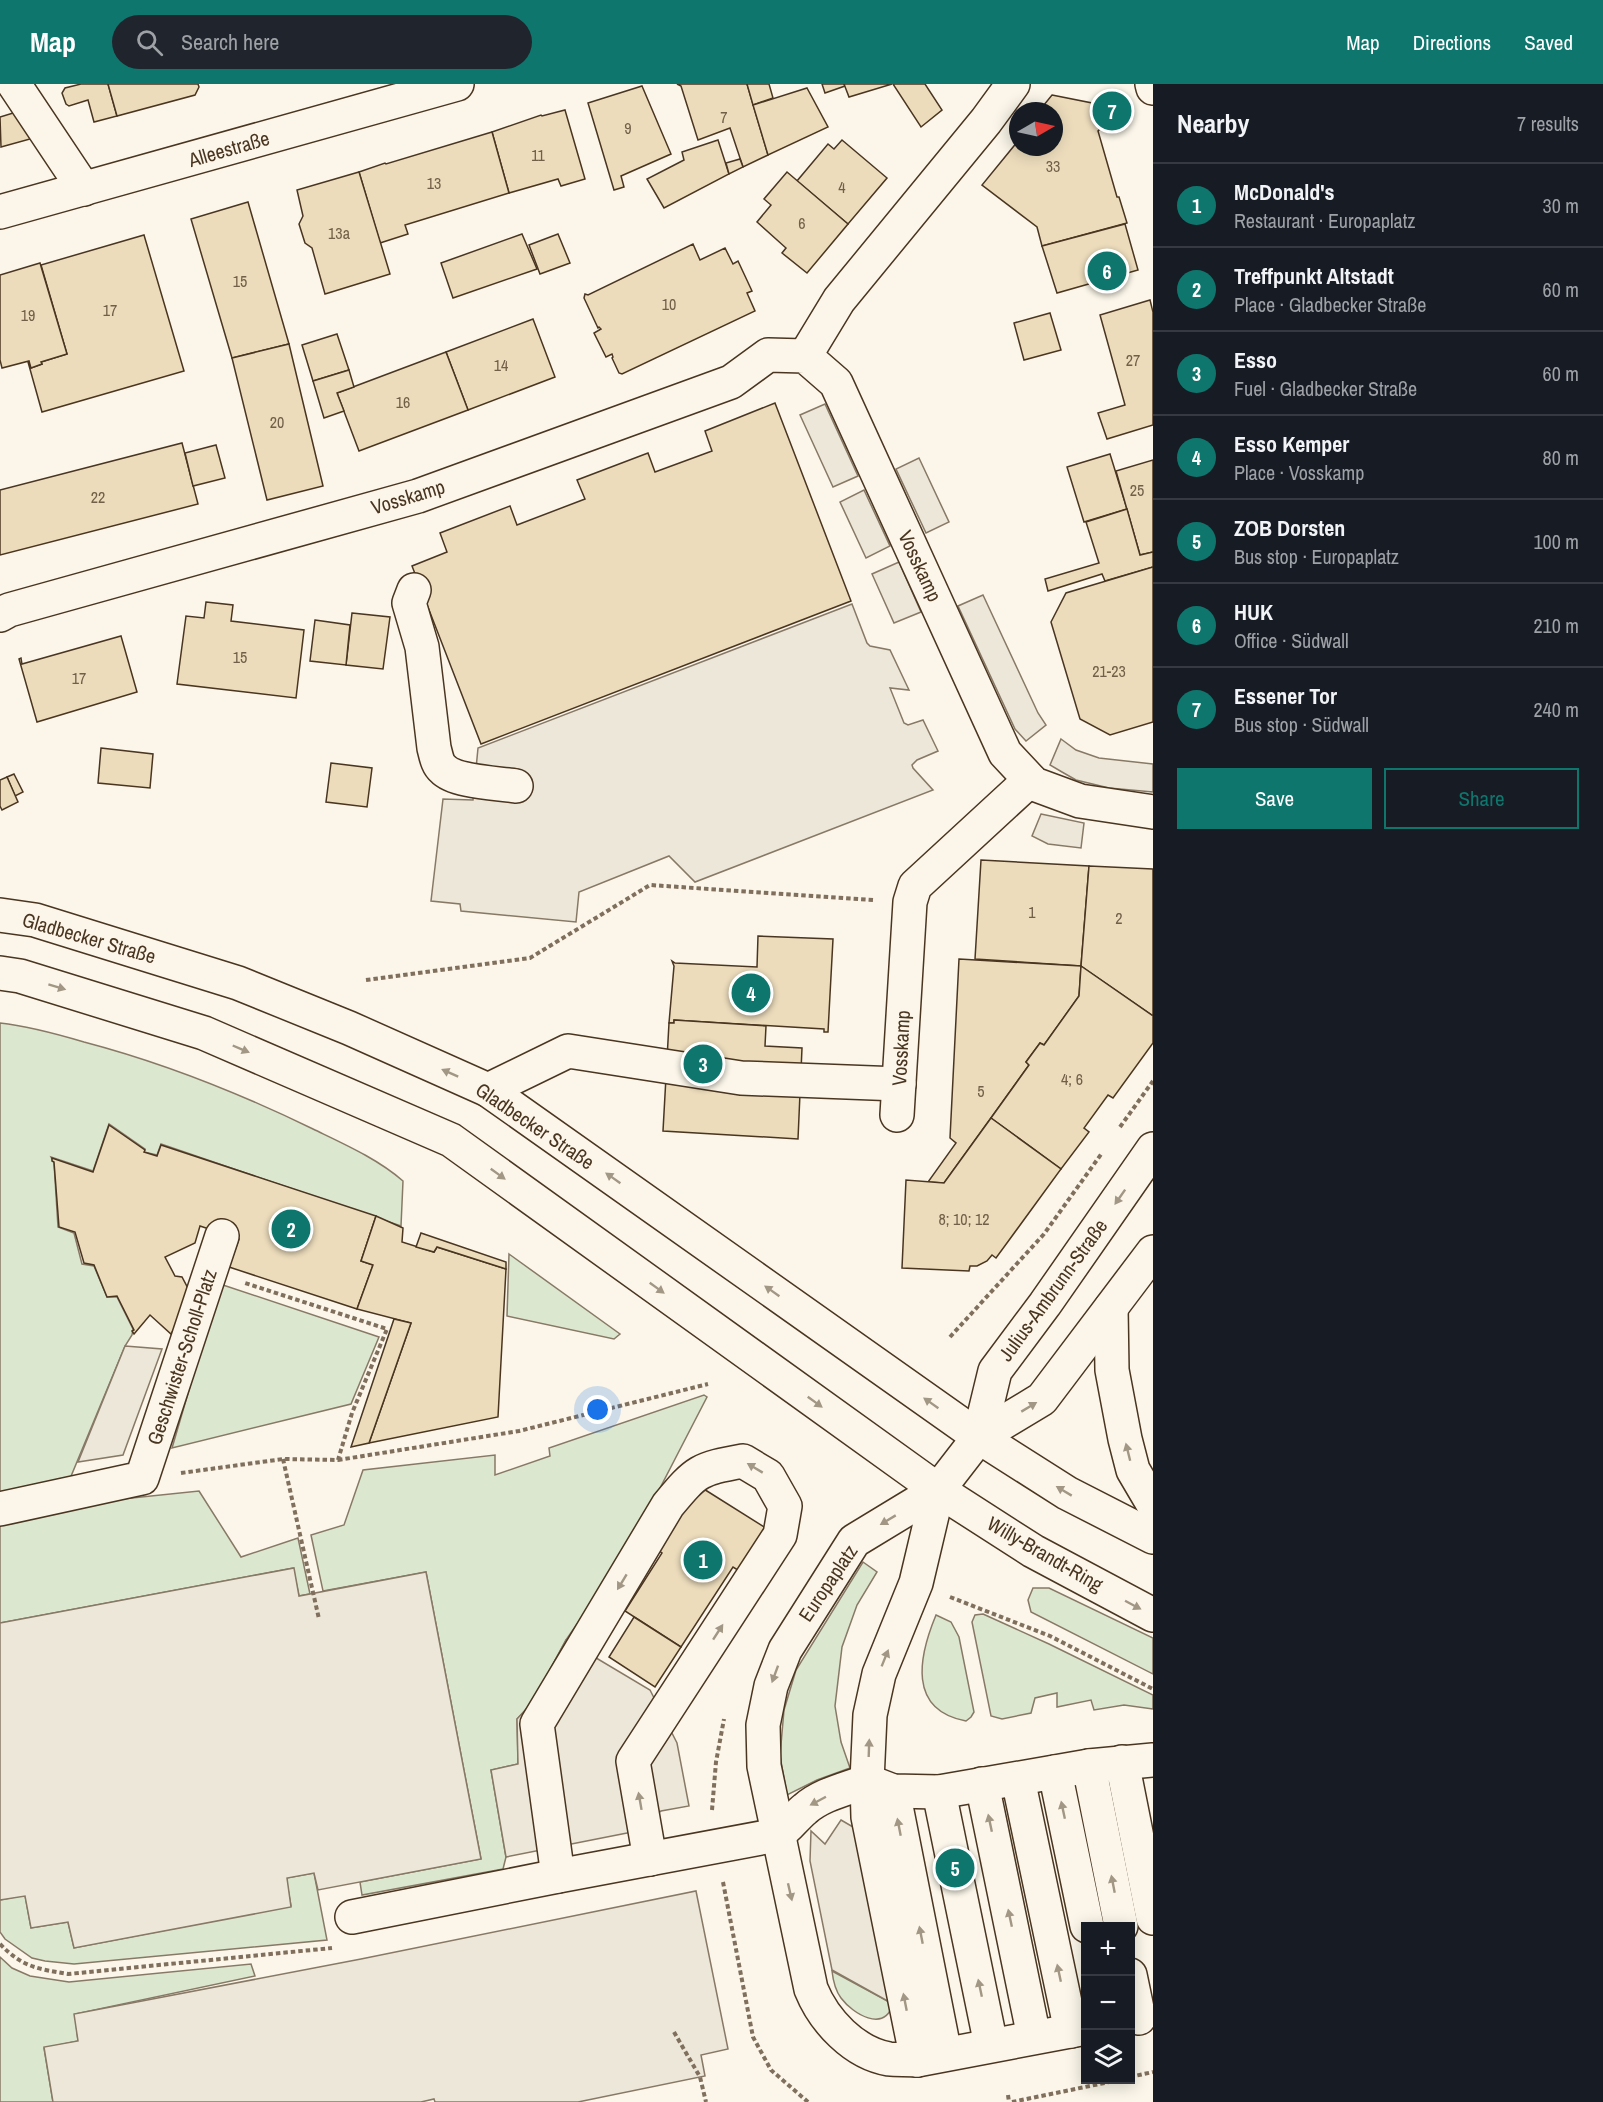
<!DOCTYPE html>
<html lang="en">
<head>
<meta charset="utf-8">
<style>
  body { margin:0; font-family:"Archivo Narrow",sans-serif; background:#20242c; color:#f1f3f6 }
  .controls { position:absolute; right:18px; bottom:18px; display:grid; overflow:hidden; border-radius:0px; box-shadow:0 3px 15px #0003 }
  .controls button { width:54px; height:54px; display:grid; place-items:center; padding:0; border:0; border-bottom:2px solid #363941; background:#171b24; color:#f1f3f6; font:30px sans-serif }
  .compass { position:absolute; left:1009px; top:18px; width:54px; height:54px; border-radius:50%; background:#171b24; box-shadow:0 3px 15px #0003; rotate:81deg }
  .you { position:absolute; left:598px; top:1326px; width:21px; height:21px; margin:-15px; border:4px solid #fff; border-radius:50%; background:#1a73e8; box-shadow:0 0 0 9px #1a73e833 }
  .badge { display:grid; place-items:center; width:39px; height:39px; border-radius:50%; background:#0f766e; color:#fff; font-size:20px; font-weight:700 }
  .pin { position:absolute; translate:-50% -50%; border:3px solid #fff; box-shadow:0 2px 6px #0006 }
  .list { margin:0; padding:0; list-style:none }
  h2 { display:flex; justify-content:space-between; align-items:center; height:78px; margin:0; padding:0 24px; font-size:26px }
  h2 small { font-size:20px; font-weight:400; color:#9ea1a6 }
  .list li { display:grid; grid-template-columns:39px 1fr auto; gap:18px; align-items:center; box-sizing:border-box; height:84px; padding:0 24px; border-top:2px solid #363941 }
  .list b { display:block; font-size:22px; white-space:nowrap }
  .list p { margin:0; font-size:20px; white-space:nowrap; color:#9ea1a6 }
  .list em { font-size:20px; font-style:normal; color:#9ea1a6 }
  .actions { display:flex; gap:12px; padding:18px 24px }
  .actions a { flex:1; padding:14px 0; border:2px solid #0f766e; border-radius:0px; text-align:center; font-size:21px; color:#0f766e }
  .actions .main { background:#0f766e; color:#fff }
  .icon { flex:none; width:33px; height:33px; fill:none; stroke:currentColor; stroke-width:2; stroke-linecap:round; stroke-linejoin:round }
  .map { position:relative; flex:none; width:1153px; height:2018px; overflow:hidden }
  header { display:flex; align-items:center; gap:36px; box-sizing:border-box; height:84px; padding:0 30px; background:#0f766e; color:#fff }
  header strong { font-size:28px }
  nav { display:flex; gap:33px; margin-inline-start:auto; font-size:21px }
  .search { width:420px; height:54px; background:#20242c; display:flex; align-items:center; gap:15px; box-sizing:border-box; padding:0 21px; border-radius:33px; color:#9ea1a6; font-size:22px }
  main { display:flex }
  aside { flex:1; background:#171b24 }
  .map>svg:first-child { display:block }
  .green { fill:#dce7d0; stroke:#887966; stroke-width:1.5 }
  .parking { fill:#ede7d9; stroke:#887966; stroke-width:1.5 }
  .building { fill:#ecdcbc; stroke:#4a3520; stroke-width:1.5 }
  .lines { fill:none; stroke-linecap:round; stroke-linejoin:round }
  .minor-casing { stroke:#4a3520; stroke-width:36 }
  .major-casing { stroke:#4a3520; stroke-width:36 }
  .path { stroke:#7f6f5c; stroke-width:4; stroke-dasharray:4.5 3; stroke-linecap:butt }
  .minor { stroke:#fbf6e9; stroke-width:33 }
  .major { stroke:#fbf6e9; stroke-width:33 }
  .oneway { fill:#a29684 }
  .labels { text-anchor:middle; stroke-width:4.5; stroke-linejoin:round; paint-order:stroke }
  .number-label { font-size:16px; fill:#725f47 }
  .street-label { font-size:20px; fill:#4a3520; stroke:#fbf6e9 }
</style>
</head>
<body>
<header>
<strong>Map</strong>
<div class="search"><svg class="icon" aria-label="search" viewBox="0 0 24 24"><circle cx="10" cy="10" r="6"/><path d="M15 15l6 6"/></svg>Search here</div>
<nav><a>Map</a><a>Directions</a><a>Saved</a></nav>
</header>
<main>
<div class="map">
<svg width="1153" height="2018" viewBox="0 0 1153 2018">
  <rect width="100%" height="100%" fill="#fbf6e9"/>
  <g class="green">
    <path d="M0 939C28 942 57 950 84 958 164 979 239 1009 313 1045 344 1060 378 1075 403 1097L401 1142 161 1060 157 1071 144 1068 145 1065 109 1040 93 1087 51 1073 54 1079 58 1143 74 1149 82 1180 94 1182 107 1213H117L133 1245 132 1251 125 1262 69 1397 0 1412Z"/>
    <polygon points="509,1170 620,1250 614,1255 507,1232"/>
    <polygon points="220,1200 379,1253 351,1320 172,1364"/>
    <polygon points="704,1311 707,1313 627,1468 566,1556 532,1619 517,1635 518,1680 491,1686 506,1773 503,1785 362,1811 360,1798 481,1775 426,1488 323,1507 311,1451 344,1441 363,1386 495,1371 495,1391 550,1372 549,1364"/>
    <polygon points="199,1407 241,1473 298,1454 310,1510 299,1512 293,1484 0,1539 0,1440 103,1417"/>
    <polygon points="863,1478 877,1488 857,1521 842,1563 835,1622 841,1658 850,1684 817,1696 787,1711 780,1672 784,1626 796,1586"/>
    <polygon points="1033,1504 1049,1504 1153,1554 1153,1590 1031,1528 1028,1516"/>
    <polygon points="983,1530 1049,1560 1153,1611 1153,1625 1124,1621 1094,1626 1091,1616 1057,1623 1057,1609 1035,1614 1031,1629 1002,1635 991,1632 972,1538 975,1531"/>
    <path d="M936 1531 951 1538 959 1553 974 1628 971 1633 966 1637C907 1626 919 1572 936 1531Z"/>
    <polygon points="314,1789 327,1856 74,1880 45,1877 32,1874 5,1855 0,1848 0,1816 25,1811 31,1844 68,1838 74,1864 291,1822 286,1794"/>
    <polygon points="0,1873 12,1884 30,1892 69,1898 251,1880 255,1892 75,1930 78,1957 44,1964 53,2018 0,2018"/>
    <path d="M832 1887 893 1920C884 1949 853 1930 841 1914 835 1906 833 1896 832 1887Z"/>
  </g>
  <g class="parking">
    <polygon points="825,320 858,392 833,403 800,331"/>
    <polygon points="919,374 949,438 926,449 896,385"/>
    <polygon points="864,406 890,462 866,474 840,418"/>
    <polygon points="899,478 921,528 894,539 872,490"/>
    <polygon points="983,511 1038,629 1046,641 1026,657 1015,645 958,522"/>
    <polygon points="852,520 867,559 870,562 890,566 909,606 890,604 904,639 908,641 923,636 938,667 917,676 912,681 913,684 933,706 695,798 669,772 579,808 576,838 461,827 460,820 431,817 443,715 473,716 478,664"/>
    <polygon points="1061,655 1076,666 1099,674 1153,680 1153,708 1109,704 1076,696 1062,688 1050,681"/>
    <polygon points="1041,730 1084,739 1081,764 1048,760 1032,752"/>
    <polygon points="125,1262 162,1265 123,1371 78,1378"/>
    <polygon points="294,1484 299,1512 426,1488 481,1775 318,1806 314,1789 287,1794 291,1823 74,1864 68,1838 31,1844 25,1812 0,1816 0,1539"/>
    <polygon points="566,1556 650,1606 677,1659 689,1722 661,1727 627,1749 506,1773 491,1686 518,1680 517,1635 532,1619"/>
    <polygon points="841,1736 860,1747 893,1920 832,1886 810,1777 811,1747 825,1760"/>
    <polygon points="696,1807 728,1965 701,1971 705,1992 578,2018 435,2018 434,2015 421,2018 53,2018 44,1963 78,1957 74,1930 361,1875"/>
  </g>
  <g class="building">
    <polygon points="81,0 108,0 117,32 94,38 88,16 69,22 66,20 62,9 65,4"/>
    <polygon points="108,0 198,0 199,3 195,11 117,32"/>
    <polygon points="677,0 747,0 768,71 743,83 730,44 698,56 681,2"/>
    <polygon points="747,0 769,0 773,14 753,21"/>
    <polygon points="822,0 844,0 845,2 825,9"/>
    <polygon points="844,0 892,0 849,13"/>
    <polygon points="893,0 925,0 942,26 921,43"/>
    <polygon points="642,2 671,70 621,92 624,103 614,106 588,19"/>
    <polygon points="807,4 828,43 768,71 753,21"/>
    <polygon points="1052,11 1092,19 1100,45 1098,47 1117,113 1119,113 1127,139 1042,162 1037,143 982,101 1018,57 1018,63 1054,63 1054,27 1039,27"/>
    <polygon points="23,26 30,55 1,63 0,33"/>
    <polygon points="565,26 585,95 561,102 558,95 509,109 492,48 541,31 542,32"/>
    <polygon points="492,48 509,109 405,141 408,150 380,159 359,88 385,79 386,80"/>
    <polygon points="718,56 729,90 664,124 647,95 684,76 682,68"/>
    <polygon points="842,56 887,94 848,140 797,97 828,60 834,65"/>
    <polygon points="740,75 743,83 729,90 726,79"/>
    <polygon points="359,88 390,190 325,210 312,164 305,159 299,140 303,132 297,106"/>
    <polygon points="787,88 848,140 807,189 782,169 786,164 757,138 771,121 764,115"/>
    <polygon points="248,118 289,260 232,274 191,135"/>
    <polygon points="1125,140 1138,186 1057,209 1042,162"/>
    <polygon points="522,150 537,185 453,214 441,179"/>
    <polygon points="558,150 570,179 540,190 529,161"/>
    <polygon points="144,151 184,287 42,328 28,278 29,277 31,284 42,280 41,278 67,270 41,181"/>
    <polygon points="693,160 700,176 725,164 733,180 738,177 752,207 747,209 755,227 622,290 619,289 612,274 613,273 612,270 606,273 594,249 601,245 599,243 598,244 584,214 585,210 588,211"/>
    <polygon points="40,179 67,270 41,278 42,280 31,284 29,277 2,284 0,276 0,191"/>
    <polygon points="1150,216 1153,228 1153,341 1107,355 1098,329 1125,321 1100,231"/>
    <polygon points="1050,229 1061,266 1024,276 1014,239"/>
    <polygon points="533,235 555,293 468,326 446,268"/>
    <polygon points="337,250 349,286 313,297 302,261"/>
    <polygon points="289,260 323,402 267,416 232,274"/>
    <polygon points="446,268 468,326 359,367 337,309"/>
    <polygon points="349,286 354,303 337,309 344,327 324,334 313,297"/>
    <polygon points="775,319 851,517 481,660 412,482 447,468 440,449 510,422 517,441 585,415 577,396 648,369 655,388 712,367 705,347"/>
    <polygon points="182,359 198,420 0,471 0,406"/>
    <polygon points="216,361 225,394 193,402 185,369"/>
    <polygon points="1110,370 1127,425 1084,438 1067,383"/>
    <polygon points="1153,376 1153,468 1140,471 1116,387"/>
    <polygon points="1127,425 1140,471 1153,468 1153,483 1105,497 1102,490 1048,507 1045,495 1099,479 1086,438"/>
    <polygon points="1153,483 1153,638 1110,651 1080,635 1051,538 1066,509"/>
    <polygon points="206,518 233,521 231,537 304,546 296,614 177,600 186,532 204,534"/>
    <polygon points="352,529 390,533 383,585 346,581"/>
    <polygon points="315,536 350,541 346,581 310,577"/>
    <polygon points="121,552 137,608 37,638 19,575 21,574 22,580"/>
    <polygon points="101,664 153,670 150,704 98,699"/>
    <polygon points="331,679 372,684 367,723 326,718"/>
    <polygon points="14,690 23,708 15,712 7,693"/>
    <polygon points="7,693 18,718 2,726 0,722 0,696"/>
    <polygon points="981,776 1089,782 1081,882 975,875"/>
    <polygon points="1089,782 1153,785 1153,932 1081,882"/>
    <polygon points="758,852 833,855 828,948 824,948 824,945 674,936 674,939 669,939 674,882 672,877 675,879 757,883"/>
    <polygon points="959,875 1081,882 1079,912 1044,961 1040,959 1026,978 1029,981 944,1099 928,1098 956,1059 950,1054"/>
    <polygon points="1081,882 1153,932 1153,959 1113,1014 1108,1011 1084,1044 1089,1048 1061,1085 991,1034 1029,981 1026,978 1040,959 1044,961 1079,912"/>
    <polygon points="674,936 766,942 765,962 802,964 798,1055 663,1047 669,939 674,939"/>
    <polygon points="991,1034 1061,1085 996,1174 992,1171 987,1177 977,1182 970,1182 969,1187 902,1184 906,1096 944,1099"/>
    <polygon points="109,1041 145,1066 144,1068 157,1072 161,1061 376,1132 361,1177 373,1181 357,1225 229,1183 239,1155 200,1142 195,1159 165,1173 175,1192 182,1193 192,1212 171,1250 150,1231 134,1250 132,1247 134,1246 117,1212 107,1213 94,1181 84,1179 75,1148 59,1143 54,1078 52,1077 52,1074 93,1088"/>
    <polygon points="376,1132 403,1144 402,1158 434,1168 437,1163 506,1185 498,1333 369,1359 411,1239 357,1225 373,1181 361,1177"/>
    <polygon points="421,1149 506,1178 506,1185 437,1163 434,1168 416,1163"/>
    <polygon points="394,1235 411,1239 369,1359 351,1363"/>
    <polygon points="699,1402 769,1446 741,1488 733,1483 681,1563 625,1527 662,1469 658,1466"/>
    <polygon points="634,1533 681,1563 655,1603 609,1573"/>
  </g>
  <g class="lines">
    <g class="minor-casing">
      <g id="minor">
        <polyline points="14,0 84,105"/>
        <polyline points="0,128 457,0"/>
        <polyline points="805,272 839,216 986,37 1013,0"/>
        <path d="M414 506 409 519 422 563 434 664C436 671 437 680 443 685 455 698 498 699 516 702"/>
        <polyline points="0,531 9,526 418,412 731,298 768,271 805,272 836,299 1005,669 1034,700 1080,717 1153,728"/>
        <polyline points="488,1006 568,967 741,994 899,1000"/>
        <polyline points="897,1031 910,818 915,802 1030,696"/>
        <path d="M938 1406 854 1457 785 1566 771 1602 763 1641 764 1682 811 1905C824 1937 854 1969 889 1975 897 1976 908 1975 917 1976L1086 1944"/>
        <polyline points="0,1425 142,1394 222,1152"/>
        <polyline points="1122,1678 1153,1834"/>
        <polyline points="1089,1682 1121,1842"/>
        <polyline points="1055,1688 1087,1842"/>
        <polyline points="1018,1695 1071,1947"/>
        <polyline points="867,1697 893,1707 939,1708 1089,1682 1153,1676"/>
        <polyline points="982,1700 1034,1953"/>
        <polyline points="893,1707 945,1970"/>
        <polyline points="939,1708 991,1961"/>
        <path d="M558 1792 537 1640 668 1421C697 1386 699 1385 743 1377L768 1392 785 1422 780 1451 633 1677 650 1775"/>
        <path d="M352 1833 558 1792 777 1751C789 1743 795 1733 805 1725 822 1710 847 1705 867 1697"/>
        <polyline points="1130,1891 1139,1934"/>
        <polyline points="917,1976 868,1733 867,1697 870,1631 879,1590 916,1499 938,1406"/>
      </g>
    </g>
    <g class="major-casing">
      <g id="major">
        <polyline points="1152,0 1153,4"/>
        <polyline points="0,831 35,836 238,899 349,944 488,1006 979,1353 1067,1409 1153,1453"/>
        <polyline points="0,889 20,892 204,949 451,1056 938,1406 1033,1467 1153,1531"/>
        <polyline points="1111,1224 1112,1286 1125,1355 1133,1386 1153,1420"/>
        <polyline points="979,1353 995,1287 1045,1220 1153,1065"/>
        <polyline points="938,1406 979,1353 1042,1315 1153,1168"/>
      </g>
    </g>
    <g class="path">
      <polyline points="366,896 530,874 650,801 873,816"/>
      <polyline points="1120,1043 1153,997"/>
      <polyline points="950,1253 1044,1150 1102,1069"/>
      <polyline points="283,1375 319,1535"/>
      <polyline points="338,1376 519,1347 708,1300"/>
      <polyline points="181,1389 283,1375 338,1376 352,1329 387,1245 245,1199"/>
      <polyline points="950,1513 1050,1552 1153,1605"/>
      <polyline points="712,1726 716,1678 724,1635"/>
      <polyline points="723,1798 753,1953 771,1986 808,2018"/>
      <path d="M0 1860C22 1883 38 1885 68 1890L332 1864"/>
      <polyline points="674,1948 700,1993 706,2018"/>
      <polyline points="1130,1993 1153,1988"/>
      <polyline points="1008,2011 1009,2018"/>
      <polyline points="1012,2018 1119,1996"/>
    </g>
    <use href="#minor" class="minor"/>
    <use href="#major" class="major"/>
  </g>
  <defs><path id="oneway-solid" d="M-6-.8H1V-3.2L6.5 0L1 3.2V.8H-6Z" transform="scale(1.5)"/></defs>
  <g class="oneway">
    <use href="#oneway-solid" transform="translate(57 903) rotate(17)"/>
    <use href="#oneway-solid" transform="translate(241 965) rotate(23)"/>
    <use href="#oneway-solid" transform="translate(450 989) rotate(-156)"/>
    <use href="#oneway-solid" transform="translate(498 1090) rotate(36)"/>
    <use href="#oneway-solid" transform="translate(613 1094) rotate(-145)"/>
    <use href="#oneway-solid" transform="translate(1120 1113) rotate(125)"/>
    <use href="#oneway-solid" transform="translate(657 1204) rotate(36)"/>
    <use href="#oneway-solid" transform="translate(772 1207) rotate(-145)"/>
    <use href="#oneway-solid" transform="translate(815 1318) rotate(36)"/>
    <use href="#oneway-solid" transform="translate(931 1319) rotate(-145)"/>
    <use href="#oneway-solid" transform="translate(1029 1323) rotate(-31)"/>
    <use href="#oneway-solid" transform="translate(1128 1368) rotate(-104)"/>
    <use href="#oneway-solid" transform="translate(755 1384) rotate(-149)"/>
    <use href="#oneway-solid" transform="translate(1064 1407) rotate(-149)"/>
    <use href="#oneway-solid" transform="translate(888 1436) rotate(149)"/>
    <use href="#oneway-solid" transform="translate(622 1498) rotate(121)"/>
    <use href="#oneway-solid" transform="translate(1133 1521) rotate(28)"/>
    <use href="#oneway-solid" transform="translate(718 1548) rotate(-57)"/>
    <use href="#oneway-solid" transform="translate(885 1574) rotate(-68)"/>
    <use href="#oneway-solid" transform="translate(775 1590) rotate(110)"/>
    <use href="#oneway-solid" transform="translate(869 1664) rotate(-88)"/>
    <use href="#oneway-solid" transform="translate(640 1717) rotate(-100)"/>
    <use href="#oneway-solid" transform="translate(818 1717) rotate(152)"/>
    <use href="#oneway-solid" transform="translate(1063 1726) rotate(-102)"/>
    <use href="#oneway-solid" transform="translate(990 1739) rotate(-102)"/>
    <use href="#oneway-solid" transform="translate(899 1743) rotate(-101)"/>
    <use href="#oneway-solid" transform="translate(1113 1800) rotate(-101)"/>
    <use href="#oneway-solid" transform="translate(790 1808) rotate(77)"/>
    <use href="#oneway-solid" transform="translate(1010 1834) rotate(-102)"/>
    <use href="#oneway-solid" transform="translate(921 1851) rotate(-101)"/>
    <use href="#oneway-solid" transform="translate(1059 1889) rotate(-102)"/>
    <use href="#oneway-solid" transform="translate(980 1904) rotate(-102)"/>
    <use href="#oneway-solid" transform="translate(905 1918) rotate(-101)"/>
  </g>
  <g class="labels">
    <g class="number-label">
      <text x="724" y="39">7</text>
      <text x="628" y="50">9</text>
      <text x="538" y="77">11</text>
      <text x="1053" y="88">33</text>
      <text x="434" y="105">13</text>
      <text x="842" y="109">4</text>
      <text x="802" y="145">6</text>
      <text x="339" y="155">13a</text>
      <text x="240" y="203">15</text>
      <text x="669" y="226">10</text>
      <text x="110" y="232">17</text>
      <text x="28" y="237">19</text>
      <text x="1133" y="282">27</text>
      <text x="501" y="287">14</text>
      <text x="403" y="324">16</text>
      <text x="277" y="344">20</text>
      <text x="1137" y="412">25</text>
      <text x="98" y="419">22</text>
      <text x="240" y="579">15</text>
      <text x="1109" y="593">21-23</text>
      <text x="79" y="600">17</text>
      <text x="1032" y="834">1</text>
      <text x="1119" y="840">2</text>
      <text x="1072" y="1001">4; 6</text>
      <text x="981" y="1013">5</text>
      <text x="964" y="1141">8; 10; 12</text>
    </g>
    <g class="street-label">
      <text transform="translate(229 65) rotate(-16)" y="7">Alleestraße</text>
      <text transform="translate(408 413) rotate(-17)" y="7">Vosskamp</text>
      <text transform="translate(920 482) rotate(65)" y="7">Vosskamp</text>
      <text transform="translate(89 854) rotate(16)" y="7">Gladbecker Straße</text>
      <text transform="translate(901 964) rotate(-87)" y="7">Vosskamp</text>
      <text transform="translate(535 1042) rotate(34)" y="7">Gladbecker Straße</text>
      <text transform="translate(1053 1206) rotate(-54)" y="7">Julius-Ambrunn-Straße</text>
      <text transform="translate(182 1273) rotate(-72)" y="7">Geschwister-Scholl-Platz</text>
      <text transform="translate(1045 1470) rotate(30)" y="7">Willy-Brandt-Ring</text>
      <text transform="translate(828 1499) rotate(-56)" y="7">Europaplatz</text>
    </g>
  </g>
</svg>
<div class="controls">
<button>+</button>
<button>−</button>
<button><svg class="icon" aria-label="layers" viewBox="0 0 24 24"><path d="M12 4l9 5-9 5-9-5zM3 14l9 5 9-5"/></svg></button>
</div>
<svg class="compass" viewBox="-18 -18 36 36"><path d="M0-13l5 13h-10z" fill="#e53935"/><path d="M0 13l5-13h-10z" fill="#9ea1a6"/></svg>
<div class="you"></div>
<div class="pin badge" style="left:703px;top:1476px">1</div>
<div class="pin badge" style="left:291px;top:1145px">2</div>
<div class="pin badge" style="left:703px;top:980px">3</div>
<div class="pin badge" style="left:751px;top:909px">4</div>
<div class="pin badge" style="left:955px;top:1784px">5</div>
<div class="pin badge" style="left:1107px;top:187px">6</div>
<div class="pin badge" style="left:1112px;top:27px">7</div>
</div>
<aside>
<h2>Nearby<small>7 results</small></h2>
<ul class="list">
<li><span class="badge">1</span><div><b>McDonald's</b><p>Restaurant · Europaplatz</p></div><em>30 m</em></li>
<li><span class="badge">2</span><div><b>Treffpunkt Altstadt</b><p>Place · Gladbecker Straße</p></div><em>60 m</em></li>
<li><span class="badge">3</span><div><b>Esso</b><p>Fuel · Gladbecker Straße</p></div><em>60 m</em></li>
<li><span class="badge">4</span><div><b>Esso Kemper</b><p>Place · Vosskamp</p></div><em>80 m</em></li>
<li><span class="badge">5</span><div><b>ZOB Dorsten</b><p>Bus stop · Europaplatz</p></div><em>100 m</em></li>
<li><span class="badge">6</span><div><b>HUK</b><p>Office · Südwall</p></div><em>210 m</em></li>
<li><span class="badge">7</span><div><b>Essener Tor</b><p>Bus stop · Südwall</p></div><em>240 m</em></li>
</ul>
<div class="actions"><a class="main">Save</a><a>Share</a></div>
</aside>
</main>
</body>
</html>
